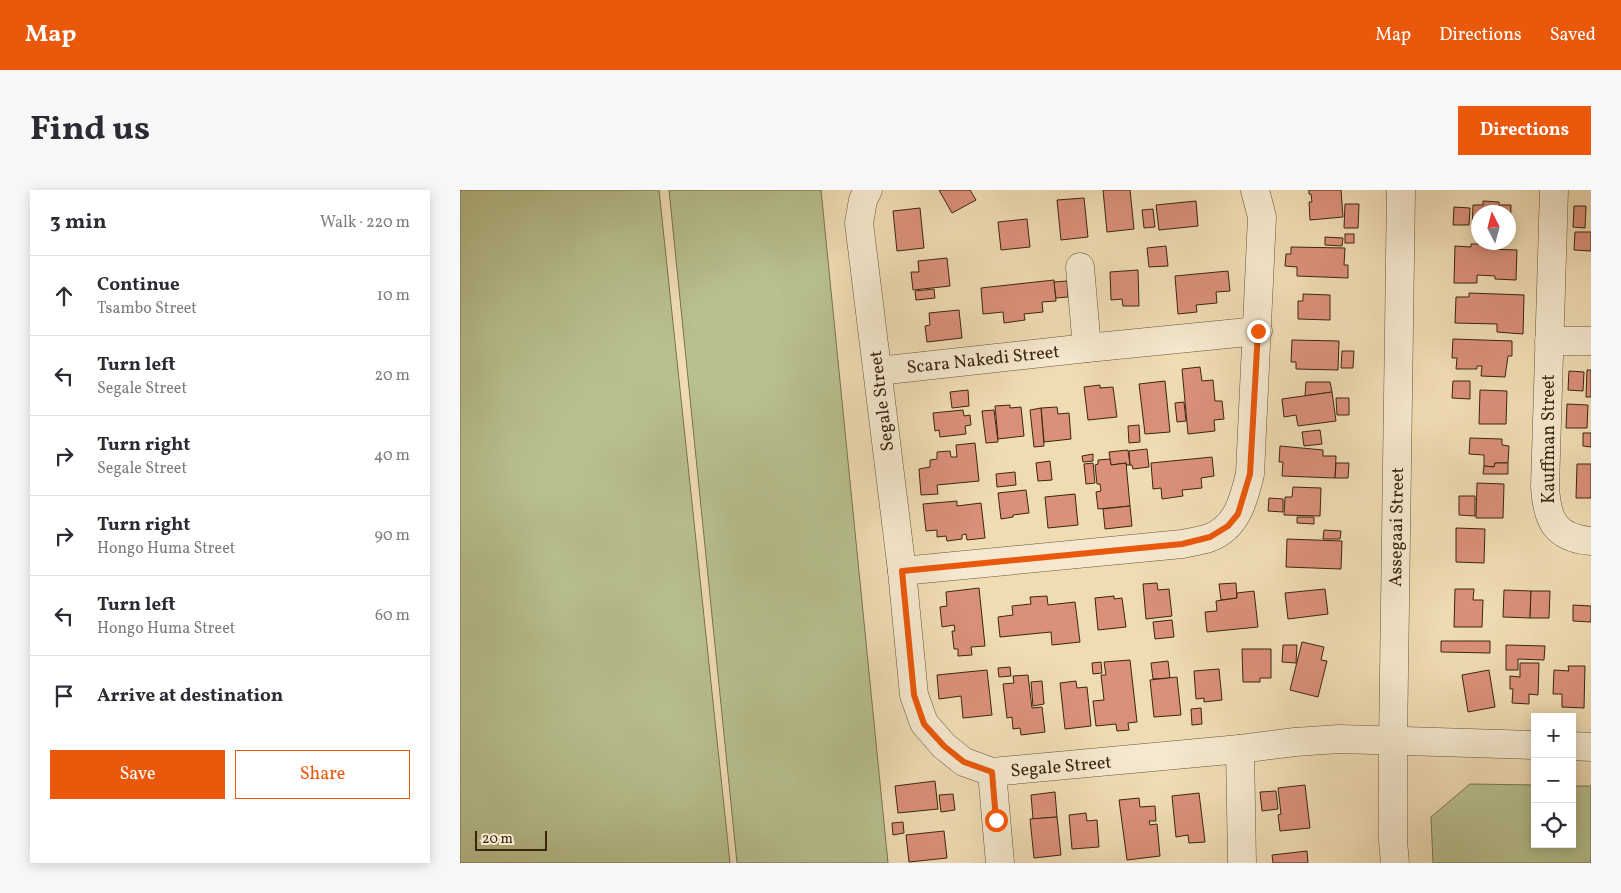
<!DOCTYPE html>
<html lang="en">
<head>
<meta charset="utf-8">
<style>
  body { margin:0; font-family:Vollkorn,serif; background:#f7f7f7; color:#2b2b33 }
  .controls { position:absolute; right:15px; bottom:15px; display:grid; overflow:hidden; border-radius:0px; box-shadow:0 2px 12px #0003 }
  .controls button { width:45px; height:45px; display:grid; place-items:center; padding:0; border:0; border-bottom:1px solid #e1e1e2; background:#fff; color:#2b2b33; font:25px sans-serif }
  .compass { position:absolute; left:1011px; top:15px; width:45px; height:45px; border-radius:50%; background:#fff; box-shadow:0 2px 12px #0003; rotate:354deg }
  .scale { position:absolute; left:15px; bottom:12px; width:72px; box-sizing:border-box; padding-left:5px; border:2px solid #3a2610; border-top:0; font-size:14px; line-height:18px; white-space:nowrap; color:#3a2610; -webkit-text-stroke:4px #f5e8ce; paint-order:stroke }
  .stop { position:absolute; width:15px; height:15px; margin:-11px; border:4px solid #ea580c; border-radius:50%; background:#fff }
  .stop.end { background:#ea580c; border-color:#fff; box-shadow:0 1px 5px #0008 }
  .list { margin:0; padding:0; list-style:none }
  h2 { display:flex; justify-content:space-between; align-items:center; height:65px; margin:0; padding:0 20px; font-size:21px }
  h2 small { font-size:16px; font-weight:400; color:#7c7c81 }
  .list li { display:grid; grid-template-columns:32px 1fr auto; gap:15px; align-items:center; box-sizing:border-box; height:80px; padding:0 20px; border-top:1px solid #e1e1e2 }
  .list b { display:block; font-size:19px; white-space:nowrap }
  .list p { margin:0; font-size:16px; white-space:nowrap; color:#7c7c81 }
  .list em { font-size:16px; font-style:normal; color:#7c7c81 }
  .actions { display:flex; gap:10px; padding:15px 20px }
  .actions a { flex:1; padding:11px 0; border:1px solid #ea580c; border-radius:0px; text-align:center; font-size:18px; color:#ea580c }
  .actions .main { background:#ea580c; color:#fff }
  .icon { flex:none; width:28px; height:28px; fill:none; stroke:currentColor; stroke-width:2; stroke-linecap:round; stroke-linejoin:round }
  .map { position:relative; flex:none; width:1131px; height:673px; overflow:hidden; border-radius:0px }
  header { display:flex; align-items:center; gap:30px; box-sizing:border-box; height:70px; padding:0 25px; background:#ea580c; color:#fff }
  header strong { font-size:24px }
  nav { display:flex; gap:28px; margin-inline-start:auto; font-size:18px }
  .intro { display:flex; align-items:center; justify-content:space-between; box-sizing:border-box; height:120px; padding:0 30px }
  h1 { margin:0; font-size:35px }
  .button { padding:12px 22px; border-radius:0px; background:#ea580c; color:#fff; font-size:18px; font-weight:700 }
  main { display:flex; gap:30px; padding:0 30px }
  aside { flex:1; background:#fff; border-radius:0px; box-shadow:0 2px 12px #0003 }
  .map>svg:first-child { display:block }
  .green { fill:#b8c08e; stroke:#79734f }
  .building { fill:#db9079; stroke:#3a2610 }
  .lines { fill:none; stroke-linecap:round; stroke-linejoin:round }
  .minor-casing { stroke:#685439; stroke-width:29 }
  .minor { stroke:#f5e8ce; stroke-width:28 }
  .route { stroke:#ea580c; stroke-width:6 }
  .labels { text-anchor:middle; stroke-width:4.5; stroke-linejoin:round; paint-order:stroke }
  .street-label { font-size:18px; fill:#3a2610; stroke:#f5e8ce }
</style>
</head>
<body>
<header>
<strong>Map</strong>
<nav><a>Map</a><a>Directions</a><a>Saved</a></nav>
</header>
<div class="intro"><h1>Find us</h1><a class="button">Directions</a></div>
<main>
<aside>
<h2>3 min<small>Walk · 220 m</small></h2>
<ul class="list">
<li><svg class="icon" aria-label="ahead" viewBox="0 0 24 24"><path d="M12 20V5M6 11l6-6 6 6"/></svg><div><b>Continue</b><p>Tsambo Street</p></div><em>10 m</em></li>
<li><svg class="icon" aria-label="left" viewBox="0 0 24 24"><path d="M17 20v-9H6M10 6l-5 5 5 5"/></svg><div><b>Turn left</b><p>Segale Street</p></div><em>20 m</em></li>
<li><svg class="icon" aria-label="right" viewBox="0 0 24 24"><path d="M7 20v-9h11M14 6l5 5-5 5"/></svg><div><b>Turn right</b><p>Segale Street</p></div><em>40 m</em></li>
<li><svg class="icon" aria-label="right" viewBox="0 0 24 24"><path d="M7 20v-9h11M14 6l5 5-5 5"/></svg><div><b>Turn right</b><p>Hongo Huma Street</p></div><em>90 m</em></li>
<li><svg class="icon" aria-label="left" viewBox="0 0 24 24"><path d="M17 20v-9H6M10 6l-5 5 5 5"/></svg><div><b>Turn left</b><p>Hongo Huma Street</p></div><em>60 m</em></li>
<li><svg class="icon" aria-label="arrive" viewBox="0 0 24 24"><path d="M6 21V4h12l-3 4 3 4H6"/></svg><div><b>Arrive at destination</b></div></li>
</ul>
<div class="actions"><a class="main">Save</a><a>Share</a></div>
</aside>
<div class="map">
<svg width="1131" height="673" viewBox="0 0 1131 673">
  <rect width="100%" height="100%" fill="#f0dcb3"/>
  <filter id="stains"><feTurbulence type="fractalNoise" baseFrequency=".004" numOctaves="4"/><feColorMatrix values="0 0 0 0 .2 0 0 0 0 .09 0 0 0 0 .02 0 0 0 .5 -.17"/></filter>
  <radialGradient id="worn" r=".72"><stop offset=".6" stop-color="#630" stop-opacity="0"/><stop offset="1" stop-color="#630" stop-opacity=".3"/></radialGradient>
  <g class="green">
    <polygon points="0,0 199,0 270,673 0,673"/>
    <polygon points="209,0 361,0 428,673 277,673"/>
    <polygon points="1010,594 1075,595 1075,654 1112,654 1112,596 1131,596 1131,673 973,673 971,627"/>
  </g>
  <g class="building">
    <polygon points="479,0 510,0 516,10 492,23"/>
    <polygon points="643,0 670,0 674,39 647,42"/>
    <polygon points="849,0 881,0 883,27 850,30 849,12 852,12 851,4 849,4"/>
    <polygon points="624,8 628,47 601,50 597,10"/>
    <polygon points="736,11 738,36 699,40 696,15"/>
    <polygon points="1023,11 1039,12 1039,15 1051,15 1050,41 1048,41 1048,22 1018,22 1018,40 1012,40 1013,15 1023,15"/>
    <polygon points="885,14 899,14 898,38 884,38"/>
    <polygon points="1114,16 1126,16 1125,38 1113,37"/>
    <polygon points="994,17 1010,18 1009,35 993,35"/>
    <polygon points="460,18 464,58 437,61 433,21"/>
    <polygon points="693,19 695,37 684,38 682,20"/>
    <polygon points="567,29 570,57 541,60 538,32"/>
    <polygon points="1115,42 1131,42 1131,61 1114,60"/>
    <rect x="885" y="44" width="9" height="9"/>
    <polygon points="865,47 883,48 882,56 865,55"/>
    <polygon points="1011,54 1027,54 1027,59 1057,60 1056,90 1035,89 1035,86 1017,85 1017,93 994,93 995,56 1011,57"/>
    <polygon points="706,56 708,76 689,77 687,58"/>
    <polygon points="831,57 885,58 884,75 888,75 888,88 837,86 837,77 825,76 826,64 831,64"/>
    <polygon points="487,68 490,96 453,100 451,82 459,82 458,71"/>
    <polygon points="678,80 679,116 663,116 662,109 651,110 650,82"/>
    <polygon points="768,81 770,101 756,102 757,113 736,115 737,122 718,124 715,86"/>
    <polygon points="594,90 596,111 582,112 583,122 564,124 565,130 544,133 543,122 523,124 521,98"/>
    <polygon points="607,91 608,107 596,108 594,92"/>
    <polygon points="474,99 475,108 456,110 455,101"/>
    <polygon points="1009,103 1064,105 1063,144 1037,142 1037,134 995,133 996,107 1009,107"/>
    <polygon points="843,104 870,105 870,130 838,129 838,111 843,111"/>
    <polygon points="499,120 502,148 467,152 465,136 470,135 469,123"/>
    <polygon points="993,149 1052,151 1052,166 1048,166 1045,187 1021,186 1022,176 1017,176 1017,179 996,179 997,168 992,168"/>
    <polygon points="832,150 879,151 878,180 836,179 836,172 831,172"/>
    <polygon points="882,161 894,161 893,178 881,178"/>
    <polygon points="740,177 742,191 753,190 755,211 762,211 764,229 754,230 755,241 728,244 722,179"/>
    <polygon points="1127,180 1131,180 1131,207 1126,207"/>
    <polygon points="1109,181 1124,182 1123,201 1108,200"/>
    <polygon points="705,191 710,242 685,244 679,194"/>
    <polygon points="993,191 1010,191 1010,209 992,208"/>
    <polygon points="846,192 870,192 872,202 845,206"/>
    <polygon points="640,195 640,198 653,197 657,227 628,230 624,197"/>
    <polygon points="508,200 509,216 492,218 490,202"/>
    <polygon points="1020,200 1047,201 1046,234 1019,234"/>
    <polygon points="872,202 876,231 838,236 836,225 824,227 822,209"/>
    <polygon points="876,208 889,208 889,225 877,225"/>
    <polygon points="724,212 726,231 717,232 715,213"/>
    <polygon points="1107,214 1128,215 1127,238 1106,238"/>
    <polygon points="550,215 550,218 561,217 564,246 538,249 535,216"/>
    <polygon points="597,217 598,224 609,223 611,249 584,252 581,218"/>
    <polygon points="581,218 584,256 574,257 570,220"/>
    <polygon points="503,220 504,226 510,225 511,235 505,236 506,244 480,247 479,240 475,241 473,223"/>
    <polygon points="534,220 538,252 526,253 522,221"/>
    <polygon points="679,235 680,252 669,253 668,236"/>
    <polygon points="860,240 862,254 844,256 842,242"/>
    <polygon points="1123,243 1131,243 1131,257 1123,256"/>
    <polygon points="1010,248 1042,249 1042,255 1049,256 1048,273 1035,273 1034,277 1024,276 1024,265 1009,264"/>
    <polygon points="515,253 519,291 477,295 478,304 461,305 459,279 470,277 470,270 477,269 477,262 490,261 491,267 497,267 496,255"/>
    <polygon points="820,256 863,260 863,266 876,266 875,288 822,286 823,272 819,272"/>
    <polygon points="687,259 689,277 673,279 672,275 670,275 669,261"/>
    <polygon points="668,260 670,275 666,275 666,273 651,275 649,262"/>
    <polygon points="633,264 633,271 623,272 622,266"/>
    <polygon points="752,267 754,286 741,288 742,298 722,300 723,306 702,309 701,298 693,299 691,273"/>
    <polygon points="650,269 651,275 666,273 670,316 638,319 636,302 641,301 640,294 637,294 635,275 638,274 638,270"/>
    <polygon points="590,271 592,290 578,291 576,273"/>
    <polygon points="633,273 635,293 626,294 624,274"/>
    <polygon points="876,273 889,273 888,288 875,288"/>
    <polygon points="1035,273 1048,273 1048,284 1023,284 1024,276 1034,277"/>
    <polygon points="1117,274 1131,274 1131,308 1116,308"/>
    <polygon points="555,282 556,295 537,297 536,284"/>
    <polygon points="1017,293 1044,294 1043,328 1016,328"/>
    <polygon points="833,297 861,298 860,326 824,325 825,307 832,307"/>
    <polygon points="566,300 569,323 553,325 553,327 541,329 538,303"/>
    <polygon points="615,304 618,335 588,338 585,307"/>
    <polygon points="999,306 1015,306 1015,326 999,325"/>
    <polygon points="809,308 823,309 823,322 808,321"/>
    <polygon points="497,311 497,316 521,313 525,348 507,350 506,344 502,345 502,349 487,351 486,346 477,347 477,340 466,341 463,314"/>
    <polygon points="670,316 672,336 645,339 643,319"/>
    <polygon points="837,327 854,327 854,334 837,333"/>
    <polygon points="996,338 1025,339 1024,373 996,372"/>
    <polygon points="864,340 881,341 880,349 863,349"/>
    <polygon points="827,349 882,351 881,379 826,377"/>
    <polygon points="697,393 698,400 709,399 712,426 686,429 683,394"/>
    <polygon points="776,393 777,408 761,410 759,394"/>
    <polygon points="519,398 525,456 511,457 512,465 498,466 498,459 494,459 492,441 495,441 494,435 482,437 480,417 487,416 486,402"/>
    <polygon points="865,399 868,424 828,429 825,403"/>
    <polygon points="995,399 1014,399 1013,410 1023,410 1022,437 994,437"/>
    <polygon points="1044,400 1071,401 1070,428 1043,427"/>
    <polygon points="794,401 798,437 747,442 745,422 757,421 756,411 777,408 777,403"/>
    <polygon points="1071,401 1090,401 1089,428 1070,428"/>
    <polygon points="587,406 588,415 615,412 620,452 592,455 591,442 540,447 538,427 553,425 552,416 571,414 570,407"/>
    <polygon points="654,406 654,409 662,408 666,437 638,440 635,408"/>
    <polygon points="1113,415 1131,416 1131,432 1113,431"/>
    <polygon points="712,430 714,447 695,449 693,432"/>
    <polygon points="981,451 1030,451 1030,463 981,462"/>
    <polygon points="842,452 864,457 861,470 867,471 858,507 830,500"/>
    <polygon points="823,455 837,455 836,473 822,472"/>
    <polygon points="1046,455 1085,456 1084,470 1058,469 1058,480 1046,480"/>
    <polygon points="782,459 811,459 811,488 800,488 800,492 783,492"/>
    <polygon points="670,470 677,532 668,533 669,540 657,541 656,534 636,536 633,511 644,510 641,485 646,485 644,472"/>
    <polygon points="708,471 710,488 693,489 691,473"/>
    <polygon points="641,472 642,483 633,484 632,473"/>
    <polygon points="1060,473 1079,473 1078,505 1069,504 1069,514 1052,513 1053,499 1050,499 1050,486 1060,487"/>
    <polygon points="1108,476 1125,476 1124,518 1102,517 1102,504 1093,504 1094,480 1109,481"/>
    <polygon points="550,477 551,486 539,487 538,478"/>
    <polygon points="759,479 762,510 744,512 744,508 736,509 734,481"/>
    <polygon points="527,480 532,525 503,528 501,506 479,509 477,485"/>
    <polygon points="1029,480 1035,517 1008,522 1002,485"/>
    <polygon points="568,485 572,518 582,517 585,542 561,545 560,538 553,539 552,527 547,528 543,494 554,493 553,486"/>
    <polygon points="717,487 721,525 694,527 690,490"/>
    <polygon points="582,491 584,514 573,516 571,492"/>
    <polygon points="616,491 617,498 627,497 631,536 605,539 600,493"/>
    <polygon points="741,518 742,534 732,535 731,519"/>
    <polygon points="475,591 478,619 438,623 435,596"/>
    <polygon points="845,595 850,638 820,641 818,625 821,624 818,598"/>
    <polygon points="816,601 818,619 802,621 800,602"/>
    <polygon points="595,602 597,627 573,629 571,605"/>
    <polygon points="739,603 745,652 729,653 728,645 716,647 712,606"/>
    <polygon points="493,604 495,620 481,622 479,605"/>
    <polygon points="679,608 680,617 695,616 696,631 689,631 690,635 697,634 700,666 667,670 659,610"/>
    <polygon points="626,623 627,631 637,630 639,657 612,659 609,625"/>
    <polygon points="597,627 601,665 574,668 570,629"/>
    <polygon points="443,632 444,643 433,645 432,633"/>
    <polygon points="484,641 487,668 449,672 446,645"/>
    <polygon points="847,661 848,673 813,673 812,665"/>
  </g>
  <g class="lines">
    <g class="minor-casing">
      <g id="minor">
        <polyline points="408,0 403,10 399,33 442,381 454,505 464,533 484,556 504,572 532,582 780,559 835,552 879,549 1075,555"/>
        <path d="M1094 0 1085 297C1087 330 1095 348 1131 351"/>
        <polyline points="620,77 627,158"/>
        <polyline points="1089,151 1131,151"/>
        <polyline points="418,181 627,158 798,141"/>
        <path d="M442 381 722 354C731 352 740 351 749 348 777 338 784 309 790 284L802 27 795 0"/>
        <polyline points="1112,556 1131,557"/>
        <polyline points="780,559 782,673"/>
        <polyline points="532,582 540,673"/>
        <polyline points="935,673 933,651 933,552 941,0"/>
      </g>
    </g>
    <use href="#minor" class="minor"/>
  </g>
  <g class="lines">
    <polyline class="route" points="536,630 532,582 504,572 484,556 464,534 454,505 442,381 722,354 750,347 768,336 778,324 790,284 798,141"/>
  </g>
  <g class="labels">
    <g class="street-label">
      <text transform="translate(523 169) rotate(-6)" y="6">Scara Nakedi Street</text>
      <text transform="translate(421 211) rotate(-97)" y="6">Segale Street</text>
      <text transform="translate(1088 249) rotate(-90)" y="6">Kauffman Street</text>
      <text transform="translate(936 337) rotate(-89)" y="6">Assegaai Street</text>
      <text transform="translate(601 576) rotate(-5)" y="6">Segale Street</text>
    </g>
  </g>
  <rect width="100%" height="100%" filter="url(#stains)"/>
  <rect width="100%" height="100%" fill="url(#worn)"/>
</svg>
<div class="controls">
<button>+</button>
<button>−</button>
<button><svg class="icon" aria-label="locate" viewBox="0 0 24 24"><circle cx="12" cy="12" r="6"/><path d="M12 2v4M12 18v4M2 12h4M18 12h4"/></svg></button>
</div>
<svg class="compass" viewBox="-18 -18 36 36"><path d="M0-13l5 13h-10z" fill="#e53935"/><path d="M0 13l5-13h-10z" fill="#7c7c81"/></svg>
<div class="scale">20 m</div>
<div class="stop" style="left:536px;top:630px"></div>
<div class="stop end" style="left:798px;top:141px"></div>
</div>
</main>
</body>
</html>
